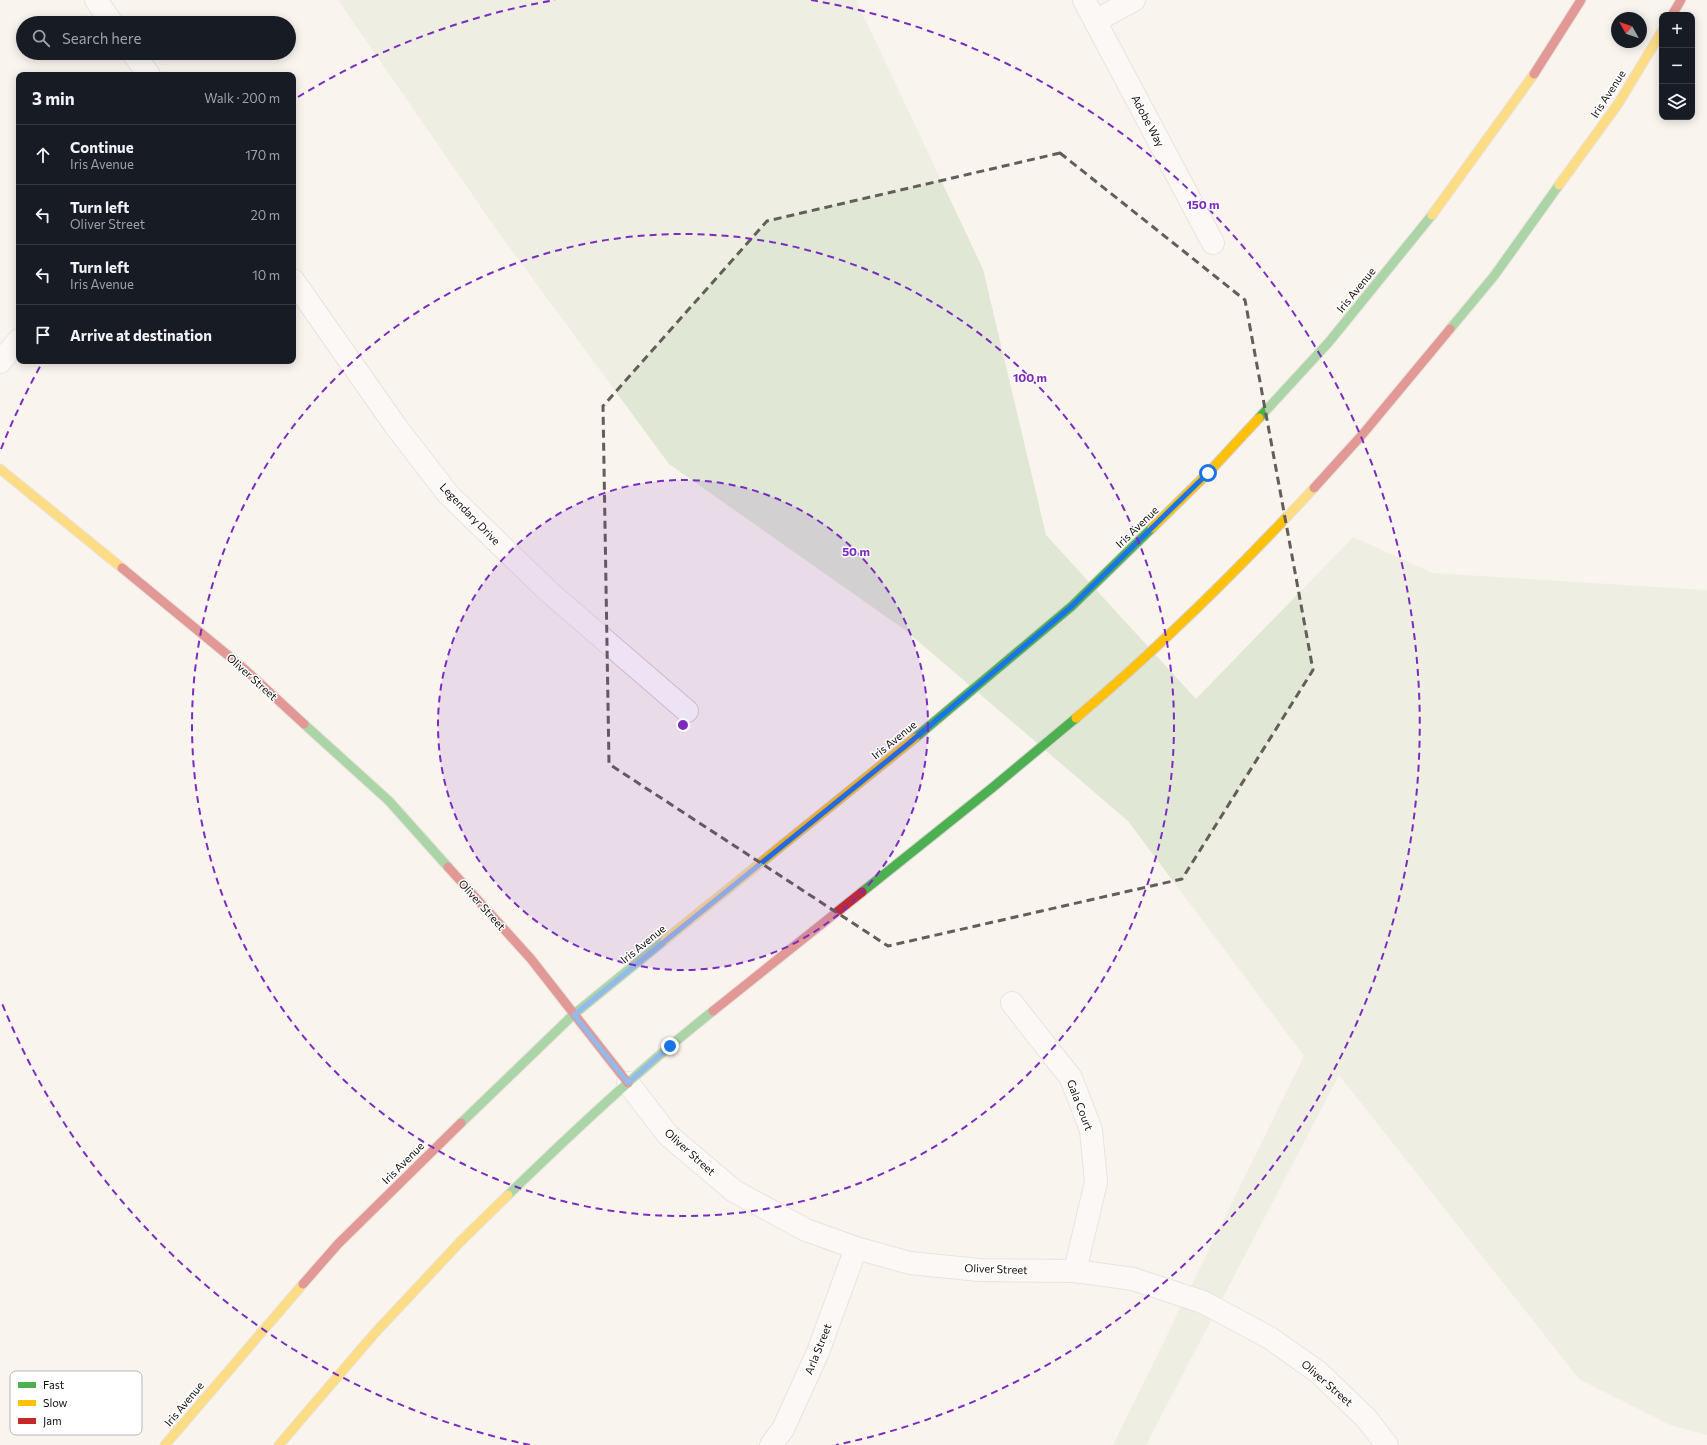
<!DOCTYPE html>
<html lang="en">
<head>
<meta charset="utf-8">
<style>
  body { margin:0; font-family:Commissioner,sans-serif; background:#242831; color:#f1f3f6 }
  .controls { position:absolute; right:12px; top:12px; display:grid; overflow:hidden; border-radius:8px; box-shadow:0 2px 10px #0003 }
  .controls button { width:36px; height:36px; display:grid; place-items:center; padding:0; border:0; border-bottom:1px solid #363941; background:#171b24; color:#f1f3f6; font:20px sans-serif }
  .compass { position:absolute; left:1611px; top:12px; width:36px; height:36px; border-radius:50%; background:#171b24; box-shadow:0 2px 10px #0003; rotate:310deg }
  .stop { position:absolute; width:12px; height:12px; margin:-9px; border:3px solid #1a73e8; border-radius:50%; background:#fff }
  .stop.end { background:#1a73e8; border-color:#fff; box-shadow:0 1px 4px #0008 }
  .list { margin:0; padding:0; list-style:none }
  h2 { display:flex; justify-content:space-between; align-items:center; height:52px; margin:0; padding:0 16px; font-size:17px }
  h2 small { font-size:13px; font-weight:400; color:#9ea1a6 }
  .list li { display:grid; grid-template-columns:26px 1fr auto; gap:12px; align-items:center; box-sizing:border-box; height:60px; padding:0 16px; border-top:1px solid #363941 }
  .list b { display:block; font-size:15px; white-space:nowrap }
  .list p { margin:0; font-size:13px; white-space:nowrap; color:#9ea1a6 }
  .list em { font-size:13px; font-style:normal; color:#9ea1a6 }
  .icon { flex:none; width:22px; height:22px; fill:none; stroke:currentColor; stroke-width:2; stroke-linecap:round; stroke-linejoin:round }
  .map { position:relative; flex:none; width:1707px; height:1445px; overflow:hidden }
  .search { position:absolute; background:#171b24; box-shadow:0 2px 10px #0003; left:16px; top:16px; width:280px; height:44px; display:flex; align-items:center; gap:10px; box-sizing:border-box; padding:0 14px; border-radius:22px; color:#9ea1a6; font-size:15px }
  .panel { position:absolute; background:#171b24; box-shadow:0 2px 10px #0003; left:16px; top:72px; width:280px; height:292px; border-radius:8px }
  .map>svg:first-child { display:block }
  .green { fill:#e0e7d5 }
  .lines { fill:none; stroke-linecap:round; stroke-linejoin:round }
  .street-casing { stroke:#d4cfca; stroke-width:24 }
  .fast-casing { stroke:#d4cfca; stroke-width:11 }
  .slow-casing { stroke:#d4cfca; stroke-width:11 }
  .jam-casing { stroke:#d4cfca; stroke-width:11 }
  .street { stroke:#fefdfc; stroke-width:22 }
  .fast { stroke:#4caf50; stroke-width:9 }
  .slow { stroke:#ffc107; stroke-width:9 }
  .jam { stroke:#c62828; stroke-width:9 }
  .route { stroke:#1a73e8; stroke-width:5 }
  .marked { fill:none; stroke:#635e5a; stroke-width:3; stroke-dasharray:8 5; stroke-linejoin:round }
  .ring { fill:none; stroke:#7b2cbf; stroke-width:2; stroke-dasharray:7 5 }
  .labels { text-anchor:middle; stroke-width:3; stroke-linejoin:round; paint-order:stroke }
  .street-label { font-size:11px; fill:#110e0b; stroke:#fff }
  .key { fill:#fff; stroke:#b8b7b6; stroke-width:1 }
  .key-label { font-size:11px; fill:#110e0b }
  .centre { fill:#7b2cbf; stroke:#fff; stroke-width:2 }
  .ring-label { font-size:12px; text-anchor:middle; font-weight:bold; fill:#7b2cbf; stroke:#fff; stroke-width:3; stroke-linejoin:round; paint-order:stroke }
</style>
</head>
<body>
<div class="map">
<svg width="1707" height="1445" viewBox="0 0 1707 1445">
  <rect width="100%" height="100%" fill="#faf4ee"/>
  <polygon class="green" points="338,0 856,0 983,269 1046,535 1196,699 1353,537 1433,573 1707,590 1707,1435 1670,1425 1579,1379 1339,1075 1146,1445 1113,1445 1304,1056 1128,821 905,630 669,464 496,229"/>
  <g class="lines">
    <g class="street-casing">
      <g id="street">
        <polyline points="96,0 112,23"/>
        <polyline points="1084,0 1213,243"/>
        <polyline points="1095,21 1134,0"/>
        <polyline points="133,53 149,75"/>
        <polyline points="293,280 397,428 448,494 549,592 687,711"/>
        <polyline points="0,362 19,340"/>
        <polyline points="1012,1003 1071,1078 1091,1130 1096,1182 1075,1271"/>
        <polyline points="628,1083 668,1135 734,1191 806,1230 856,1248 910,1263 979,1270 1075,1271 1133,1279 1203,1302 1270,1338 1318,1372 1366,1418 1387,1445"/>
        <polyline points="771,1445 783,1429 818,1352 856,1248"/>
      </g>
    </g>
    <g class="fast-casing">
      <g id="fast">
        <polyline points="1450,329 1494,276 1559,185"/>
        <polyline points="1259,418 1329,342 1432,215"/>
        <polyline points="304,724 389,801 448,867"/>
        <polyline points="915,738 1072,606 1152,528"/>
        <polyline points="862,892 992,788 1076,718"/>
        <polyline points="461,1123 573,1015 665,940"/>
        <path d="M508 1195C574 1131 641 1068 713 1011"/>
      </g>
    </g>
    <g class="slow-casing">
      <g id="slow">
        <polyline points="1559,185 1618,104 1662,31"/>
        <polyline points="1432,215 1534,74"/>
        <polyline points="0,469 122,568"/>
        <polyline points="1152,528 1208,473 1259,418"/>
        <path d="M1076 718C1160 647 1239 569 1314 488"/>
        <polyline points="665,940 915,738"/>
        <polyline points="165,1445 303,1284"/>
        <polyline points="279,1445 374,1334 460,1242 508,1195"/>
      </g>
    </g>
    <g class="jam-casing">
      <g id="jam">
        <polyline points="1672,15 1681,0"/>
        <polyline points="1534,74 1581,0"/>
        <polyline points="1314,488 1362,435 1450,329"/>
        <polyline points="122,568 241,666 304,724"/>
        <polyline points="448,867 531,959 628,1083"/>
        <polyline points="713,1011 862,892"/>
        <polyline points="303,1284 338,1244 461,1123"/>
      </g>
    </g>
    <use href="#street" class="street"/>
    <use href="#fast" class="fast"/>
    <use href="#slow" class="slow"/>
    <use href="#jam" class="jam"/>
  </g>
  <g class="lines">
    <polyline class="route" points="670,1046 628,1083 574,1015 908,744 1072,606 1208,473"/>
  </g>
  <path d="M0 0H1707V1445H0ZM1060 153 1245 300 1313 670 1182 879 888 946 609 764 603 406 767 221Z" fill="#faf4ee" fill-opacity=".55" fill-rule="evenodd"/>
  <path class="marked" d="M1060 153 1245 300 1313 670 1182 879 888 946 609 764 603 406 767 221Z"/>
  <circle cx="683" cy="725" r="245" fill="#7b2cbf" fill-opacity=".12"/>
  <g class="ring">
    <circle cx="683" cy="725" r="245"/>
    <circle cx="683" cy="725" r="491"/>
    <path d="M530 1445A736 736 0 0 1 1 1001M1 449A736 736 0 0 1 42 363M298 97A736 736 0 0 1 555 0M811 0A736 736 0 0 1 836 1445"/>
  </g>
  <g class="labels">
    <g class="street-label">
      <text transform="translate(1608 94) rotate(-57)" y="4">Iris Avenue</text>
      <text transform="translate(1148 121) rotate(62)" y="4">Adobe Way</text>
      <text transform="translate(1356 290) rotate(-51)" y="4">Iris Avenue</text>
      <text transform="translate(470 514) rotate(46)" y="4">Legendary Drive</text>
      <text transform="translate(1137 527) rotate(-44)" y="4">Iris Avenue</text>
      <text transform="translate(252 677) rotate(42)" y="4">Oliver Street</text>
      <text transform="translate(894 740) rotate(-39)" y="4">Iris Avenue</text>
      <text transform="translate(482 905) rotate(48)" y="4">Oliver Street</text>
      <text transform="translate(643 944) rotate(-39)" y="4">Iris Avenue</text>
      <text transform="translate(1080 1105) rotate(69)" y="4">Gala Court</text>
      <text transform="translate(690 1152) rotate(42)" y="4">Oliver Street</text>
      <text transform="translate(403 1163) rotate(-45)" y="4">Iris Avenue</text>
      <text transform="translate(996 1269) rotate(2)" y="4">Oliver Street</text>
      <text transform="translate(818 1349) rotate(-68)" y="4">Arla Street</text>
      <text transform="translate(1327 1383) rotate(41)" y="4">Oliver Street</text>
      <text transform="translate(184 1404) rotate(-50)" y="4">Iris Avenue</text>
    </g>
  </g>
  <rect x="10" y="1371" width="132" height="64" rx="6" class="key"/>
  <rect x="18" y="1382" width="18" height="6" fill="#4caf50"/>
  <rect x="18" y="1400" width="18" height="6" fill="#ffc107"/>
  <rect x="18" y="1418" width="18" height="6" fill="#c62828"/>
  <g class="key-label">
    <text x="43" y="1389">Fast</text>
    <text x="43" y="1407">Slow</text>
    <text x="43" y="1425">Jam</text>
  </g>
  <circle cx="683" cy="725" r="6" class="centre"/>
  <g class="ring-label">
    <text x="1203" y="209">150 m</text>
    <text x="1030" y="382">100 m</text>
    <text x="856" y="556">50 m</text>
  </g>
</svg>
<div class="controls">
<button>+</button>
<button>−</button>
<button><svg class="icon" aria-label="layers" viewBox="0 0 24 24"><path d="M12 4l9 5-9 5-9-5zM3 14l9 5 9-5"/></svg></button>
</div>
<svg class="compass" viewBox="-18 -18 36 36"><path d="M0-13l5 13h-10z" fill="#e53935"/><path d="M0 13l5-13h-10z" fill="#9ea1a6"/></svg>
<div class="stop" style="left:1208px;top:473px"></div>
<div class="stop end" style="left:670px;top:1046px"></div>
<div class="search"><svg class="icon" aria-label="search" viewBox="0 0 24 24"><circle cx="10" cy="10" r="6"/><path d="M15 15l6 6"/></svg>Search here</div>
<section class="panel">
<h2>3 min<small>Walk · 200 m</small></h2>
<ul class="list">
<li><svg class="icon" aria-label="ahead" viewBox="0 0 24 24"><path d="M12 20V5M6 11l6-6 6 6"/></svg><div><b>Continue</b><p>Iris Avenue</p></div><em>170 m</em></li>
<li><svg class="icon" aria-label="left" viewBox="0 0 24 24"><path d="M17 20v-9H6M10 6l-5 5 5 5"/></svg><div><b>Turn left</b><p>Oliver Street</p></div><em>20 m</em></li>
<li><svg class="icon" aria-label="left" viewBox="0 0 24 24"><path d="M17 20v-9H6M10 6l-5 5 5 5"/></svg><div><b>Turn left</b><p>Iris Avenue</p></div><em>10 m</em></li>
<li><svg class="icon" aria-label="arrive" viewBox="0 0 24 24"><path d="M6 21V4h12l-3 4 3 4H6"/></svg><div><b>Arrive at destination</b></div></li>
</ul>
</section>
</div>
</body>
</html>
